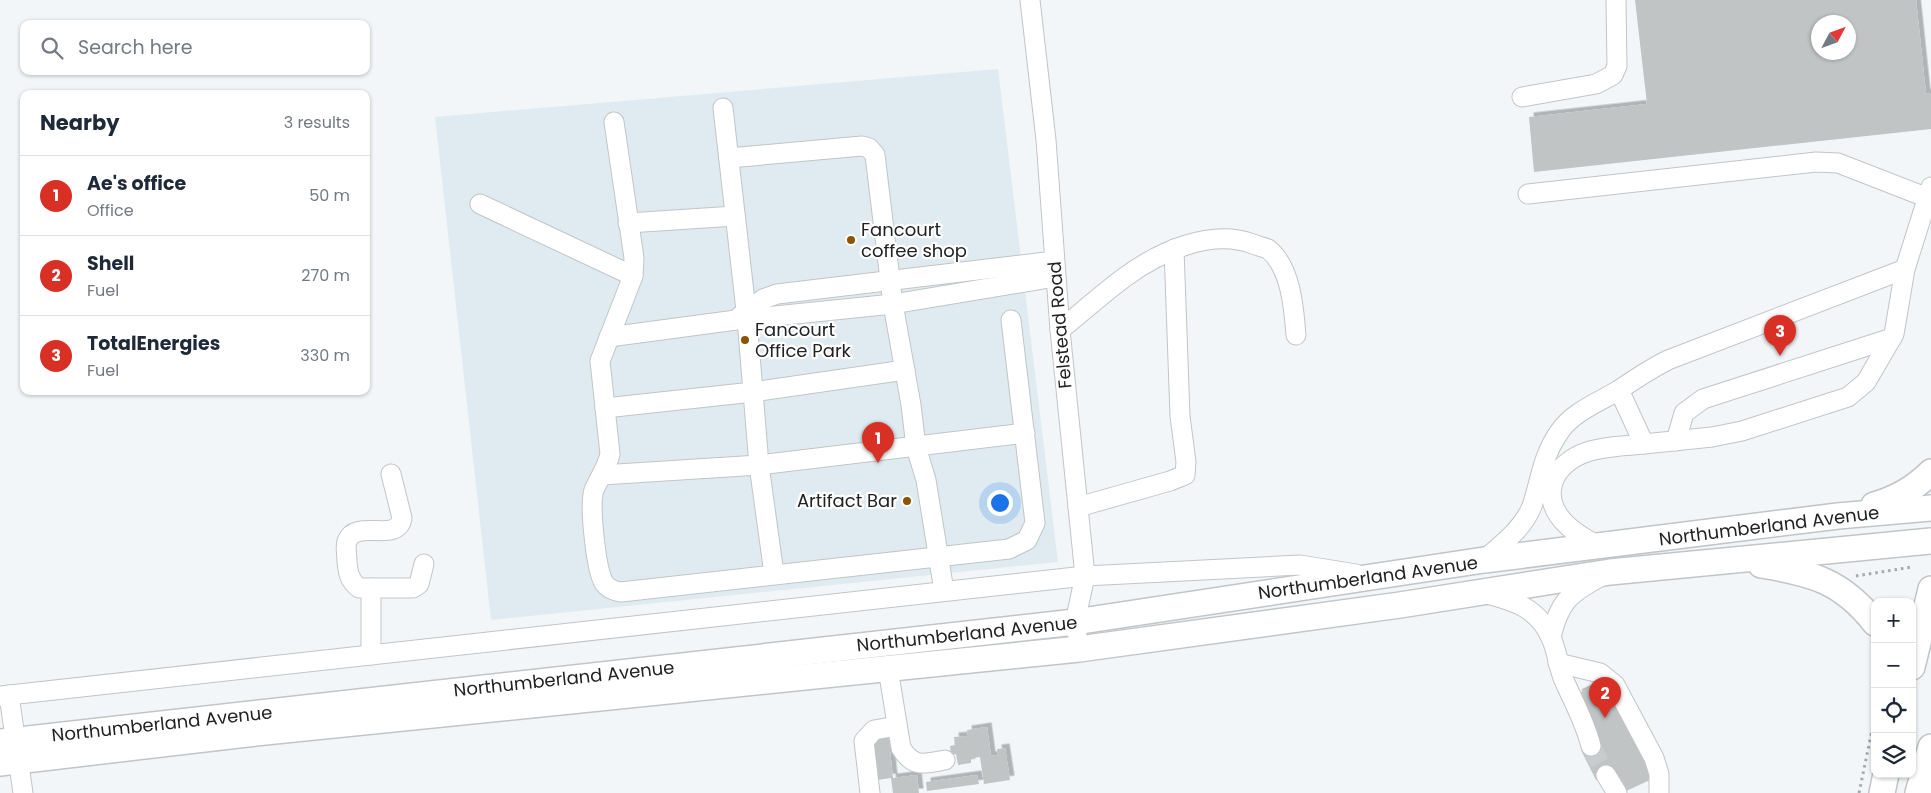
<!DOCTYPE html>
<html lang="en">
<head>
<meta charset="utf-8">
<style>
  body { margin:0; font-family:Poppins,sans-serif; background:#f6f6f7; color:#1f2937 }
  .controls { position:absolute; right:15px; bottom:15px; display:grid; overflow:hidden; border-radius:10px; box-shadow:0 1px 4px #0004 }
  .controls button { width:45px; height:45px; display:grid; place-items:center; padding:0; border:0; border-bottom:1px solid #e0e1e3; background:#fff; color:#1f2937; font:25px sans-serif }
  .compass { position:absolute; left:1811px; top:15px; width:45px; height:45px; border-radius:50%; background:#fff; box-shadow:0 1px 4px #0004; rotate:49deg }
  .you { position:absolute; left:999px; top:502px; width:18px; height:18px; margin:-12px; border:4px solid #fff; border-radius:50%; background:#1a73e8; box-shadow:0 0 0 8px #1a73e833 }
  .badge { display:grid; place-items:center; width:32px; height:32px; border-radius:50%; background:#d93025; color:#fff; font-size:16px; font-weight:700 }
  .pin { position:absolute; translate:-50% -41px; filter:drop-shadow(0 1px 2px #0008) }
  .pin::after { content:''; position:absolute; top:26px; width:18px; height:15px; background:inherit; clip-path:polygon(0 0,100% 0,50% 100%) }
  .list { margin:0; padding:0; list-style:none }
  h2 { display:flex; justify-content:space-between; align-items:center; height:65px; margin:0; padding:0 20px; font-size:21px }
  h2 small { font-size:16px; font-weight:400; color:#747a83 }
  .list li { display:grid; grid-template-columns:32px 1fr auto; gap:15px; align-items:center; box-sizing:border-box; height:80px; padding:0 20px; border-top:1px solid #e0e1e3 }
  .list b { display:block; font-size:19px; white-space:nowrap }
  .list p { margin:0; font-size:16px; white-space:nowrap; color:#747a83 }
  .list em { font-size:16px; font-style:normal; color:#747a83 }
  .icon { flex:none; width:28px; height:28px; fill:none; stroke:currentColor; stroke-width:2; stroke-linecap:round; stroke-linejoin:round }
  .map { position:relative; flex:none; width:1931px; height:793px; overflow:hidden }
  .search { position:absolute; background:#fff; box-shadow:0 1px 4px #0004; left:20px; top:20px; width:350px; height:55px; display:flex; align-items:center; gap:12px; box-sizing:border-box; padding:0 18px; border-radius:10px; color:#747a83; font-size:19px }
  .panel { position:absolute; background:#fff; box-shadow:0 1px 4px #0004; left:20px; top:90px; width:350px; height:305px; border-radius:10px }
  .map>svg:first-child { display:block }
  .built { fill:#e0ebf1 }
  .building { fill:#c0c4c4; fill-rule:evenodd; filter:url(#shadow) }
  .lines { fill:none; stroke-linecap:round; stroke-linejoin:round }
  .minor-tunnel { stroke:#c8cccd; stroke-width:19; stroke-dasharray:19 9; stroke-linecap:butt }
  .minor-casing { stroke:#c1c5c7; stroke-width:21 }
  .major-casing { stroke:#c1c5c7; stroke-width:28 }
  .path { stroke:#a5a8aa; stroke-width:3; stroke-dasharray:2.5 4; stroke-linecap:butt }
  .minor { stroke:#fff; stroke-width:19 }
  .major { stroke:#fff; stroke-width:25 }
  .poi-dot { fill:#8a5403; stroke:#fff; stroke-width:2 }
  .labels { text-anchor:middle; stroke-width:4.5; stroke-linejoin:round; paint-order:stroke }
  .poi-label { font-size:18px; fill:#212223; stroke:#fff; text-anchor:start }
  .street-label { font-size:18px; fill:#212223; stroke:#fff }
</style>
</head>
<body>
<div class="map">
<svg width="1931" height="793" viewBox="0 0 1931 793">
  <defs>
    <filter id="shadow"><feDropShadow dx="4.5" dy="-4.5" stdDeviation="0" flood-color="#0004"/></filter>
  </defs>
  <rect width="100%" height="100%" fill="#f2f6f8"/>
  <polygon class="built" points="998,69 1058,562 491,620 435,117"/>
  <g class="building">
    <path d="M1635 0H1916L1926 94 1931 93V129L1534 172 1529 117 1647 104ZM1818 22H1848V52H1818Z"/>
    <polygon points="1604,681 1652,779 1624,792 1614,772 1596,780 1581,750 1600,742 1577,694"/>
    <polygon points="987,727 991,756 998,755 997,749 1005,748 1010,780 984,784 980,757 971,758 971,763 958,765 956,754 951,755 950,746 955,745 954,737 968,736 967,730"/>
    <polygon points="888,733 893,778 917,775 919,793 893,793 891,778 877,780 872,735"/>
    <polygon points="977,775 979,784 927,791 926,782"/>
  </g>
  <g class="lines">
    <polyline class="minor-tunnel" points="1591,746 1606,775"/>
    <g class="minor-casing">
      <g id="minor">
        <polyline points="1030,0 1046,140 1060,330 1085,576 1075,622 1077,633"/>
        <polyline points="1522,97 1596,84 1613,75 1617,66 1616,0"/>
        <polyline points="723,108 747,319 759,465 774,574"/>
        <path d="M614 122 634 258 633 276 600 361 610 454C607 468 599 478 594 490 589 505 596 570 604 583 608 589 614 591 621 592L1009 549 1027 540 1035 523 1011 320"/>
        <polyline points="729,158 862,146 869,148 875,155 893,304 911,405 916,447 926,480 944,591"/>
        <polyline points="1528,194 1816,162 1838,163 1928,198"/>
        <polyline points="480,204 633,276"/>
        <polyline points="628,223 735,216"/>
        <polyline points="739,317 763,299 777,294 1054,261"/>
        <path d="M1060 330C1081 313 1102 294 1125 277 1159 252 1211 228 1253 244 1258 246 1264 247 1268 249 1291 267 1294 309 1296 335"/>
        <polyline points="609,337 736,320 893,304 1055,277"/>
        <polyline points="1619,390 1644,444 1712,437 1742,431 1848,397 1866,382 1894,334 1905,269 1931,187"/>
        <polyline points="605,408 753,392 905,370"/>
        <polyline points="1676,441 1684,413 1703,399 1892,338"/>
        <polyline points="602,475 759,465 1025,433"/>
        <polyline points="1078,507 1170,481 1185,475 1186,462 1180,416 1174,249"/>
        <path d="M1600 547C1590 541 1577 535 1568 526 1538 499 1551 464 1587 452 1605 446 1625 446 1644 444"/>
        <path d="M1484 560C1501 545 1523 529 1532 506 1541 479 1542 456 1560 431 1573 412 1599 402 1619 390 1635 379 1650 369 1668 360L1905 269"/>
        <path d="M371 588H359C349 580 348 573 347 561 347 555 345 547 347 541 356 518 398 544 402 518L391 474"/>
        <path d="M1487 594C1515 601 1539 609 1551 638 1557 650 1558 665 1563 678 1573 701 1585 722 1591 746"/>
        <path d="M1551 637C1559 603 1568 594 1600 577"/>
        <polyline points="371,655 371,588 413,588 419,584 424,564"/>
        <polyline points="1558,663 1600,673 1615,685 1654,758 1659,774 1659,793"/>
        <path d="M888 669 901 748C913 768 924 764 945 760"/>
        <polyline points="9,695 23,793"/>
        <polyline points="0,696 1085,576 1300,565 1356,574"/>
        <polyline points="1606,775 1617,793"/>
        <polyline points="870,793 864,741 874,730 897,726"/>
      </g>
    </g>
    <g class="major-casing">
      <g id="major">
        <path d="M1874 505C1896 499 1914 489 1931 472"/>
        <path d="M1761 565C1812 573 1842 581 1875 623"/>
        <polyline points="1912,667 1931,589"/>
        <polyline points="0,742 1075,622 1484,560 1838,516 1931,508"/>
        <polyline points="0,763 247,734 1079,649 1400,605 1610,572 1931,541"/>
        <polyline points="1882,793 1886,774"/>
        <polyline points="1918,793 1931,747"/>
      </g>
    </g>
    <g class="path">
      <polyline points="1856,576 1912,567"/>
      <polyline points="1859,793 1875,716"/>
    </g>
    <use href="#minor" class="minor"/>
    <use href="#major" class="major"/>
  </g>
  <g class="poi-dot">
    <circle cx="851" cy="240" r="5"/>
    <circle cx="745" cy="340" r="5"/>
    <circle cx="907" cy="501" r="5"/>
  </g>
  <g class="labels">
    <g class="poi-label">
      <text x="861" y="236">Fancourt<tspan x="861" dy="21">coffee shop</tspan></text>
      <text x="755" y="336">Fancourt<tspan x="755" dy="21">Office Park</tspan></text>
      <text x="897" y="507" text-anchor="end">Artifact Bar</text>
    </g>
    <g class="street-label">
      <text transform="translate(1060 325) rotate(-95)" y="6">Felstead Road</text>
      <text transform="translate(1769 526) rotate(-7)" y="6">Northumberland Avenue</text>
      <text transform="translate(1368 578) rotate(-8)" y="6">Northumberland Avenue</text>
      <text transform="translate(967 634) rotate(-6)" y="6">Northumberland Avenue</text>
      <text transform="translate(564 679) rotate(-6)" y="6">Northumberland Avenue</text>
      <text transform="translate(162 724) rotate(-6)" y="6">Northumberland Avenue</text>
    </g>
  </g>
</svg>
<div class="controls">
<button>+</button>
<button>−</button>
<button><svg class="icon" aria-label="locate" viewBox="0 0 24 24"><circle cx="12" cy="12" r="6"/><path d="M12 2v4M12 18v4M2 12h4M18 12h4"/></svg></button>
<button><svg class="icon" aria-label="layers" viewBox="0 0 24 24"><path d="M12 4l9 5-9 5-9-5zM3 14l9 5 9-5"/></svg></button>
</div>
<svg class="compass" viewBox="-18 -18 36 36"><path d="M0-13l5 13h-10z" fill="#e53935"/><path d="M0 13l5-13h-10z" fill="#747a83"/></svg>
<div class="you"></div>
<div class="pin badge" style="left:878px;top:463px">1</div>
<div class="pin badge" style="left:1605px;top:718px">2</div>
<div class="pin badge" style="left:1780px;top:356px">3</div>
<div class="search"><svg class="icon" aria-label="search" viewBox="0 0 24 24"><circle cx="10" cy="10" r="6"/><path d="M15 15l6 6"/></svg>Search here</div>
<section class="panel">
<h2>Nearby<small>3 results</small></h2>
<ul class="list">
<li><span class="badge">1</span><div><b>Ae's office</b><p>Office</p></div><em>50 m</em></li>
<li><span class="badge">2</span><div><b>Shell</b><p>Fuel</p></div><em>270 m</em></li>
<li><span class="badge">3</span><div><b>TotalEnergies</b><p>Fuel</p></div><em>330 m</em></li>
</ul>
</section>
</div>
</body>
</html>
